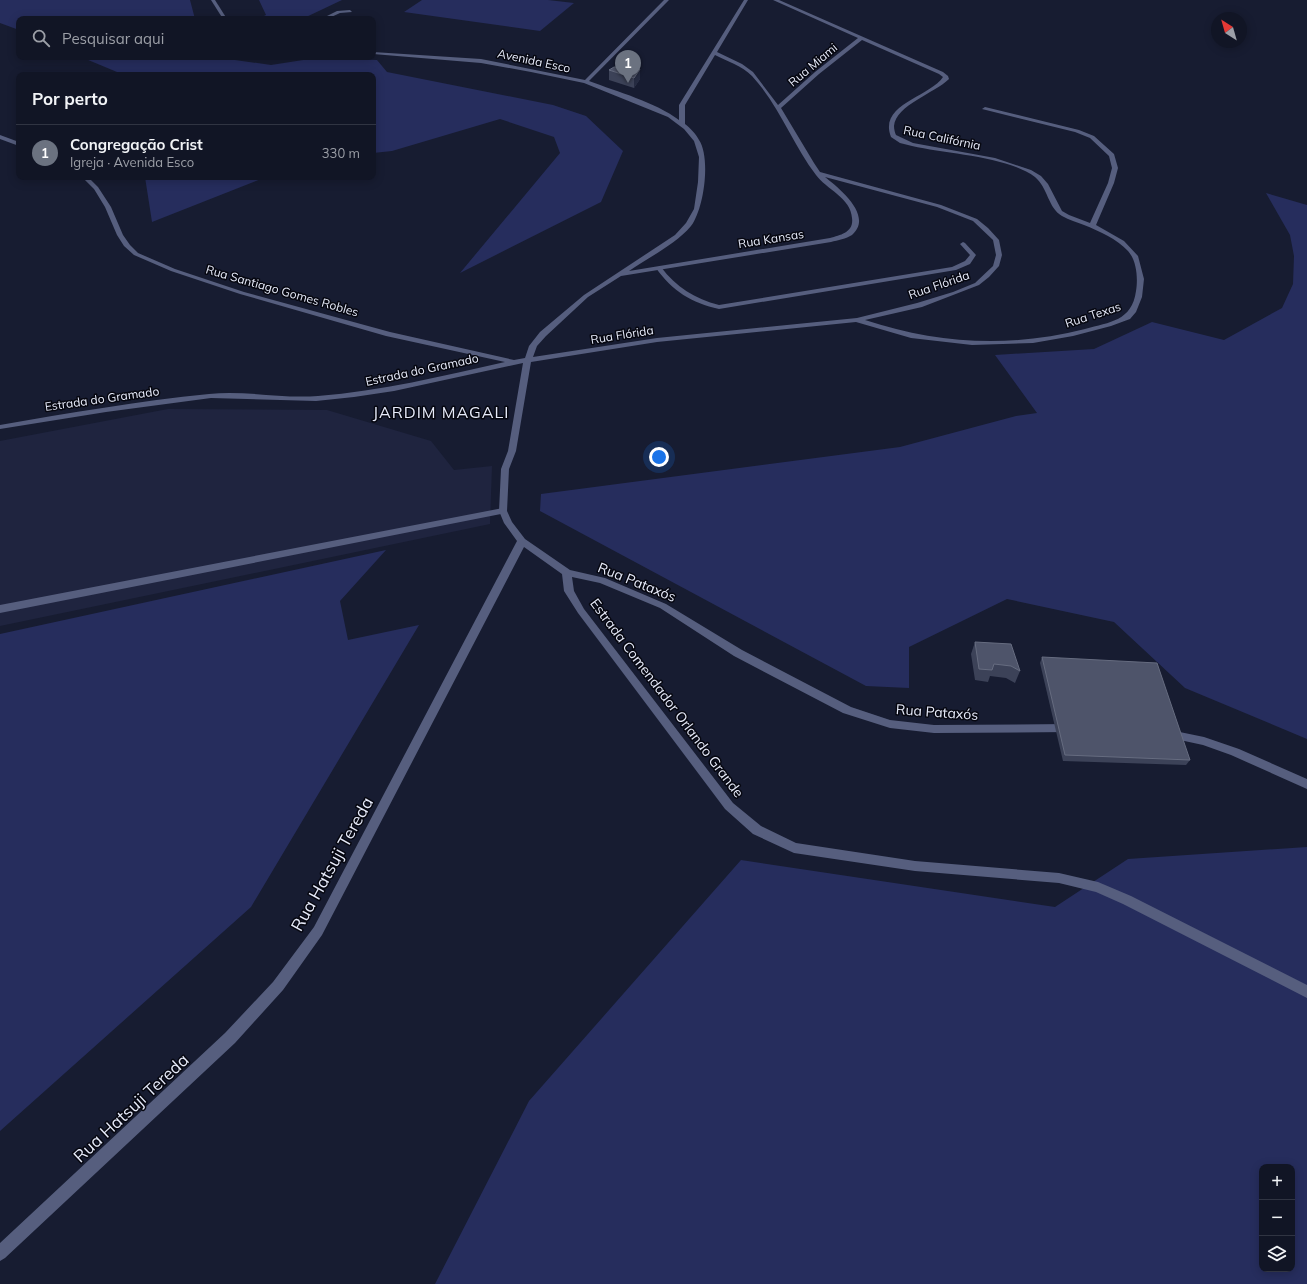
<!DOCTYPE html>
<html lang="pt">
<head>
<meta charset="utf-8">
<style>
  body { margin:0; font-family:Mulish,sans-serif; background:#1a1e2d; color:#f1f3f6 }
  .controls { position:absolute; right:12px; bottom:12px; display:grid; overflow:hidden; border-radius:8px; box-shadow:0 2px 10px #0003 }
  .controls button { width:36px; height:36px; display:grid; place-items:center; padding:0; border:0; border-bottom:1px solid #303442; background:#111525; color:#f1f3f6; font:20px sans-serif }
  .compass { position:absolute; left:1211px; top:12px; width:36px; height:36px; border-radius:50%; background:#111525; box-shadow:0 2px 10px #0003; rotate:323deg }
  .you { position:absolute; left:659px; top:457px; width:14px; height:14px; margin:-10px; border:3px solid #fff; border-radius:50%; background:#1a73e8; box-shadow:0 0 0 6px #1a73e833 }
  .badge { display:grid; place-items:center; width:26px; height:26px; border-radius:50%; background:#d93025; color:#fff; font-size:13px; font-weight:700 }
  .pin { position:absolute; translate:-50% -33px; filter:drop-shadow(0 1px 2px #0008) }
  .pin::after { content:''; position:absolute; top:21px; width:14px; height:12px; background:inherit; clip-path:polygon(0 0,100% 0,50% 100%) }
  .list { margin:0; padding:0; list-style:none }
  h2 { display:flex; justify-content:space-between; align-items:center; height:52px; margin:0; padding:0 16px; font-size:17px }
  h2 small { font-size:13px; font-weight:400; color:#9c9fa7 }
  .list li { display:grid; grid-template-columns:26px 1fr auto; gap:12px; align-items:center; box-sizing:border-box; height:56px; padding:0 16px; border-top:1px solid #303442 }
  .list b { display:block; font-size:15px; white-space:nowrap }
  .list p { margin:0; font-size:13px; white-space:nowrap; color:#9c9fa7 }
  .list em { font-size:13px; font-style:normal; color:#9c9fa7 }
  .icon { flex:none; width:22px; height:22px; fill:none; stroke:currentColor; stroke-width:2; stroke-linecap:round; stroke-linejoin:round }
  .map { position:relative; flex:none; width:1307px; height:1284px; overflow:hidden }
  .search { position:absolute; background:#111525; box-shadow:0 2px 10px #0003; left:16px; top:16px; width:360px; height:44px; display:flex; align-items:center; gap:10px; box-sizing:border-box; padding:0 14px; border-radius:8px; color:#9c9fa7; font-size:15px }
  .panel { position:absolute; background:#111525; box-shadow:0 2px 10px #0003; left:16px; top:72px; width:360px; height:108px; border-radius:8px }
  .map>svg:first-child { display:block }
  .built { fill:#1f243f }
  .green { fill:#262d5d; fill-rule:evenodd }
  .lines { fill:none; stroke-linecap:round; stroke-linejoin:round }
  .lane { fill:#565e7e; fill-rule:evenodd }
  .street { fill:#565e7e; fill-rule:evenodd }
  .wall { fill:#3c4258 }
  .shaded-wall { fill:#252b41 }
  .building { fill:#4e546a; stroke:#666c80 }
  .labels { text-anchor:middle; stroke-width:3; stroke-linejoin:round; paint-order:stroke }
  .far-street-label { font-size:12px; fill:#e7ebfa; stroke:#060710 }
  .street-label { font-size:14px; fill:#e7ebfa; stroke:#060710 }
  .quarter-label { font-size:16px; letter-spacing:1px; fill:#e7ebfa; stroke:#060710 }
  .near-street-label { font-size:17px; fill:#e7ebfa; stroke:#060710 }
</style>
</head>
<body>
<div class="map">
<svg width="1307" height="1284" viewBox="0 0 1307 1284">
  <rect width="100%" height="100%" fill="#171c31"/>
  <polygon class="built" points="168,409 327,410 431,441 454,470 492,466 490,524 0,626 0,441"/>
  <g class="green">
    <polygon points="0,0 190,0 195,19 19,19 19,30 0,23"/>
    <polygon points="259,0 342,0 302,19 258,19 266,15"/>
    <polygon points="422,0 548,0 574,3 540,31 404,12"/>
    <polygon points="81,57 223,57 221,58 271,65 316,58 377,60 387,72 553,105 586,116 623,151 601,202 460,273 560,153 554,137 500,119 392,151 373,153 373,75 120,75 117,72"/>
    <polygon points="145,177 266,177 152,222"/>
    <polygon points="1266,193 1307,205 1307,739 1185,688 1114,622 1007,599 909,647 909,688 866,686 540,511 541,494 900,447 1016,416 1037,413 995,355 1094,349 1152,322 1224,340 1282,308 1293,284 1294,256 1290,235"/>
    <polygon points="386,550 340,601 348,640 419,625 251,907 0,1131 0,634"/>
    <path d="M1307 847V1284H435L529 1101 741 860 1055 907 1128 859ZM1262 1167H1292V1269H1262Z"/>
  </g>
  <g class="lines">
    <g class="lane">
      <polygon points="350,10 352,12 340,13 327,19 321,19 337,11"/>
      <path d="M963 242 965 243 976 255 970 264 956 270 719 309C692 303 672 291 656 268L661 267C676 287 695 299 719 305L952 267 965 261 970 255 960 244Z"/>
      <polygon points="503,508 507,511 506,513 0,613 0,605"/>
    </g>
    <g class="street">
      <polygon points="211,0 215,0 227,19 223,19"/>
      <path d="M664 0H669L589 81C618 92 655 102 679 120V105L744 0H748L717 52 742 64 753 72 778 105 815 72 858 38 773 0H779L943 72 948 76 949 79C935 93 896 105 894 126 894 129 895 133 896 135L913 143 995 158 1031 170 1041 176 1048 184 1062 211 1069 215 1090 223 1108 183 1112 168 1109 156 1090 138 1075 132 982 109 985 107 1079 130 1094 136 1114 154 1118 168 1114 183 1096 225 1124 241 1138 256 1144 279 1142 297 1136 312 1130 319 1111 326 1073 336 1033 343 972 345 911 338 856 322 657 342 531 362 516 451 509 469 507 511 512 522 525 539 570 570 605 578 666 604 742 650 851 707 890 720 934 725 1069 724 1073 725 1074 728 1073 731 1069 732 934 733 890 728 843 713 734 656 660 608 600 583 572 577 574 591 584 609 733 803 761 826 796 843 915 861 1059 873 1098 882 1131 896 1307 985V998L1123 904 1096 892 1059 883 915 871 794 853 753 834 725 809 578 613 564 591 562 574 524 547 322 935 283 990 235 1043 5 1258 0 1261V1243L225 1033 273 982 314 927 517 541 504 523 499 511 501 469 508 451 523 363 394 391 354 397 316 401 211 398 106 412 0 429V425C69 413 139 401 209 394 245 390 282 399 318 396 381 391 443 376 505 362L386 336 240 294 171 271 134 255 124 246 117 235 105 207 94 189 82 177H88L98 187 111 207 123 235 130 245 138 253 175 269 244 292 390 332 514 360 525 358 529 346 540 332 584 295 675 235 686 223 694 209 698 182 699 157 694 141 684 129 668 117 584 83 531 72 481 63 373 54V52L481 59 585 80ZM862 40 939 74 943 77C930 97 878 104 891 137L900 143 912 146C947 154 1006 156 1035 177 1048 188 1048 208 1062 216 1069 220 1077 222 1084 225 1099 231 1117 239 1128 251 1137 261 1138 279 1136 291 1132 321 1110 322 1085 329 1011 348 937 344 865 320L922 307 979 285 989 277 999 266 1002 255 999 240 988 228 977 219 941 205 820 172 814 163 781 108 819 74ZM715 55C727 61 742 66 752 76 779 105 793 145 816 175 826 189 851 198 852 218 854 232 841 235 830 238L629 271C649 257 675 245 691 226 704 209 711 158 699 140 696 134 690 128 685 124V105ZM825 177 937 207 973 221 993 240 996 255 993 266 975 283 953 292 917 303 857 318 657 338 533 357 537 346 546 336 588 297 621 276 831 242C838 240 846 239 852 235 874 216 839 188 825 177Z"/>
      <polygon points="0,135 19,142 19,146 0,139"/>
      <polygon points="1170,730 1204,737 1239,749 1307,779 1307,789 1231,755 1203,745 1166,737 1165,734 1166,731"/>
    </g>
  </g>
  <g class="wall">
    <polygon points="609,70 640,79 634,88 609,80"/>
    <polygon points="975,642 1020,671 1015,683 1006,678 990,676 988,682 975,680 971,654"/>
    <polygon points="1042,657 1190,760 1186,765 1063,761 1040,663"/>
  </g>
  <polygon class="shaded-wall" points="640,69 640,79 634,88 634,78"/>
  <g class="building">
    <polygon points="614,67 640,69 634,78 609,70"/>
    <polygon points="975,642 1011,644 1020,671 1011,666 994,664 992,670 979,669"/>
    <polygon points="1042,657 1157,663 1190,760 1065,755"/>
  </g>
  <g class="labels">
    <g class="far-street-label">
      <text transform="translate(534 61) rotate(12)" y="4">Avenida Esco</text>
      <text transform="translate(813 65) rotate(-40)" y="4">Rua Miami</text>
      <text transform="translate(942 138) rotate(12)" y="4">Rua Califórnia</text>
      <text transform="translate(771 239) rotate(-9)" y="4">Rua Kansas</text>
      <text transform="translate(939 285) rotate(-19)" y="4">Rua Flórida</text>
      <text transform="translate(282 291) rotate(16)" y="4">Rua Santiago Gomes Robles</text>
      <text transform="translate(1093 315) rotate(-18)" y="4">Rua Texas</text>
      <text transform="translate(622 335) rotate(-9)" y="4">Rua Flórida</text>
      <text transform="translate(422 370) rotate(-12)" y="4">Estrada do Gramado</text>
      <text transform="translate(102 399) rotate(-8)" y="4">Estrada do Gramado</text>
    </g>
    <g class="street-label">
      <text transform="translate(637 582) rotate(22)" y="5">Rua Pataxós</text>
      <text transform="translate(667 698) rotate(53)" y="5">Estrada Comendador Orlando Grande</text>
      <text transform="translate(937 712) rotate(4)" y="5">Rua Pataxós</text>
    </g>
    <g class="quarter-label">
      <text x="441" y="418">JARDIM MAGALI</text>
    </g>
    <g class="near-street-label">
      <text transform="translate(332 864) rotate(-61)" y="6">Rua Hatsuji Tereda</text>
      <text transform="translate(131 1108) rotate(-43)" y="6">Rua Hatsuji Tereda</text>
    </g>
  </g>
</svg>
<div class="controls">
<button>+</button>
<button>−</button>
<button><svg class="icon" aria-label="layers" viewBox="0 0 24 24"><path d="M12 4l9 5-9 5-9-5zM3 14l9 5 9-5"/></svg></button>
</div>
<svg class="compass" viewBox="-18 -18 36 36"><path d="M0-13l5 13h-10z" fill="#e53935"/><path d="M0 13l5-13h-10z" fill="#9c9fa7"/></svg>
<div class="you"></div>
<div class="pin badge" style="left:628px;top:83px;background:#6b7280">1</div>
<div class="search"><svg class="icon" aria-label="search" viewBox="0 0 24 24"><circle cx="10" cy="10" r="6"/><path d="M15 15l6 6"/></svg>Pesquisar aqui</div>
<section class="panel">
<h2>Por perto<small></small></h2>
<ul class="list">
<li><span class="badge" style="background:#6b7280">1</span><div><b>Congregação Crist</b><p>Igreja · Avenida Esco</p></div><em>330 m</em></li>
</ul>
</section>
</div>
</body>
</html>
